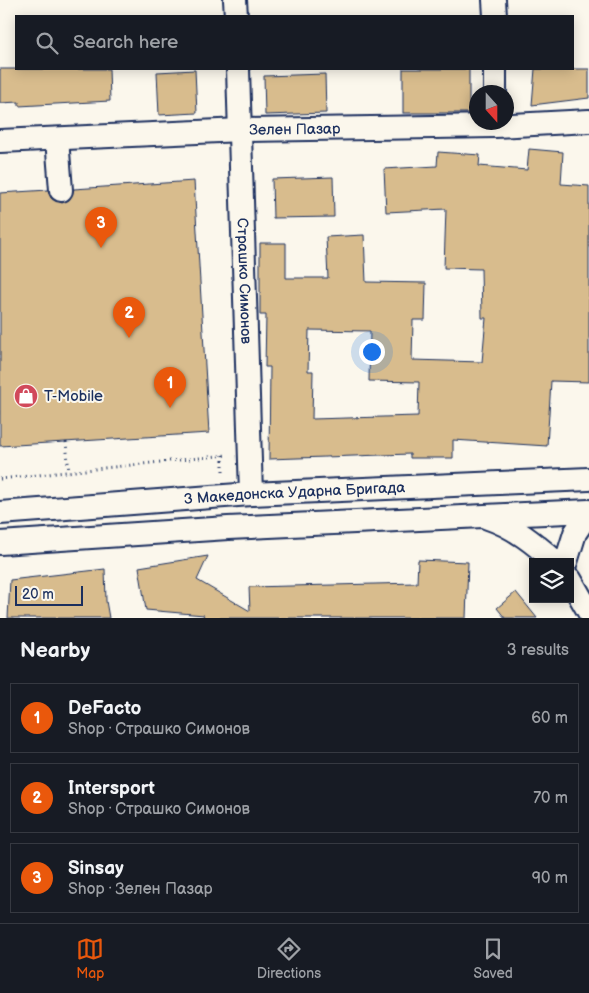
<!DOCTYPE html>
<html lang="en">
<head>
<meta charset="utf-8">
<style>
  body { margin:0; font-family:"Balsamiq Sans",sans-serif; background:#20242c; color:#f1f3f6 }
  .controls { position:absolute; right:15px; bottom:15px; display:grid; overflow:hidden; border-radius:0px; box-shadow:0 2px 12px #0003 }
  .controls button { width:45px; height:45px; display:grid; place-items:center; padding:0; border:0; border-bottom:1px solid #363941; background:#171b24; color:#f1f3f6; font:25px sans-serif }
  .compass { position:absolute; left:469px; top:85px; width:45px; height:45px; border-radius:50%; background:#171b24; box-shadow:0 2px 12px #0003; rotate:159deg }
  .scale { position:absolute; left:15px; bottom:12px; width:68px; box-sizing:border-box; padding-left:5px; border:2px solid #1b2f5e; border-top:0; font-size:14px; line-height:18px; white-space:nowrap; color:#1b2f5e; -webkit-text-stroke:4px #fbf7ec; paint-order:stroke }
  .you { position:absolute; left:371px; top:351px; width:18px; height:18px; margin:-12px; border:4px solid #fff; border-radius:50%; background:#1a73e8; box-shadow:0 0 0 8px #1a73e833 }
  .badge { display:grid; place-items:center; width:32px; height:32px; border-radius:50%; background:#ea580c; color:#fff; font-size:16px; font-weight:700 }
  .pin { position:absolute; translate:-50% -41px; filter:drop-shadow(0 1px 2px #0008) }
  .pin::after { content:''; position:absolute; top:26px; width:18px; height:15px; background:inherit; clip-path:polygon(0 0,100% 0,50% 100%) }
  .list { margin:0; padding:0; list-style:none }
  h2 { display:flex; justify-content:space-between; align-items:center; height:65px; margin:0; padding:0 20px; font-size:21px }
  h2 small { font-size:16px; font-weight:400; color:#9ea1a6 }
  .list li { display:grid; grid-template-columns:32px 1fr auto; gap:15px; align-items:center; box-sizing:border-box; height:70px; margin:0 10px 10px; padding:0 10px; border:1px solid #363941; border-radius:0px }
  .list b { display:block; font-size:19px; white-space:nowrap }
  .list p { margin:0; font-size:16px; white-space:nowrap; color:#9ea1a6 }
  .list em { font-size:16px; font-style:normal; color:#9ea1a6 }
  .icon { flex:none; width:28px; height:28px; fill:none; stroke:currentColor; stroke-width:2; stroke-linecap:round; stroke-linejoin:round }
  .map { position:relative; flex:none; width:589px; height:618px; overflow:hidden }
  .search { position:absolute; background:#171b24; box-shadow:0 2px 12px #0003; left:15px; right:15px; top:15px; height:55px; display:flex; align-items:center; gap:12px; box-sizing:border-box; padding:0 18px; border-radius:0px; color:#9ea1a6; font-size:19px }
  .sheet { height:305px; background:#171b24 }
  nav { display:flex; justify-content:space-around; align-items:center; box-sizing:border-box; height:70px; border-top:1px solid #363941; background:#171b24; font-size:14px; color:#9ea1a6 }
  nav a { display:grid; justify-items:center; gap:2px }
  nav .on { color:#ea580c }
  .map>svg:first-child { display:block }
  .building { fill:#d8bc8d; stroke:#1b2f5e; fill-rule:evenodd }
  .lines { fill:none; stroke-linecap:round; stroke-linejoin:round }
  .minor-casing { stroke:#1b2f5e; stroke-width:26 }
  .path { stroke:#1b2f5e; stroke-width:3; stroke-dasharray:1 4; stroke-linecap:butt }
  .minor { stroke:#fbf7ec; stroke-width:22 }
  .labels { text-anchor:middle; stroke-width:4; stroke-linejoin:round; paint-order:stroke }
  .street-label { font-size:15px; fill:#1b2f5e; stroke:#fbf7ec }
  .poi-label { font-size:15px; fill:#1b2f5e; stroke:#fbf7ec; text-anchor:start }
</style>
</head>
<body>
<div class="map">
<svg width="589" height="618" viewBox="0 0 589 618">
  <rect width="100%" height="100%" fill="#fbf7ec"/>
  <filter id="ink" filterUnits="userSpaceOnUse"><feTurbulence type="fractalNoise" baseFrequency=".02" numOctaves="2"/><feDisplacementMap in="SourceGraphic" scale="10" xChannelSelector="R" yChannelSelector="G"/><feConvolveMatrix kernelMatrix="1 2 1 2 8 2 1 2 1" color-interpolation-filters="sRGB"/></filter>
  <g filter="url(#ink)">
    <g class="building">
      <polygon points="0,69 109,69 110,101 19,106 19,102 0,103"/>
      <rect x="403" y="69" width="66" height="44"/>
      <polygon points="535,69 589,69 589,98 532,105"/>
      <polygon points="195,70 197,113 159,115 157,72"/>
      <polygon points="325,74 326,113 265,115 264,76"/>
      <path d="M529 149 563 152 561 184 589 186V382L551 381 547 446 453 440V458H410V454L269 459 270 367H265L266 315H260V243H286V278H328L326 237 364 235 366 282 426 283 425 320H413L412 360 482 362 486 318H482L481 269 444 268 446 209 386 212 384 169 437 166 438 152 480 155 479 166 527 170ZM309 330 370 331 369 381 419 382 418 416 312 419 313 371H308Z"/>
      <polygon points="333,177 334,217 273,218 272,179"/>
      <polygon points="194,181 209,433 0,446 0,193 48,190 51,198 62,203 69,200 74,189"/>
      <polygon points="208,556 197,580 250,611 249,587 417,583 418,560 468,562 466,618 202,618 204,615 146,610 139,567"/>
      <polygon points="105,569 106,601 109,618 8,618 10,580"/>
      <polygon points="516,592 537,618 505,618 497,608"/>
    </g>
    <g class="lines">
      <g class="minor-casing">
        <g id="minor">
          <polyline points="235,0 236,16"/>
          <polyline points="494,0 495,16"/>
          <path id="s1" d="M238 69 251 494"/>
          <polyline points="495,69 495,92"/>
          <polyline points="57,139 61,190"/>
          <path id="s2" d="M0 141 241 130 495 126 589 121"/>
          <path id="s3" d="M0 513 251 494 589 479"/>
          <path d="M488 518C515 527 535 544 556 562"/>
          <polyline points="0,543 228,528 589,511"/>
          <polyline points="566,562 575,533 589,512"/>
          <polyline points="570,579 589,612"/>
        </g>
      </g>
      <g class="path">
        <polyline points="66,442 69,472"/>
        <polyline points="223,455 223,475"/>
        <polyline points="0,479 227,455"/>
      </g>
      <use href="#minor" class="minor"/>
    </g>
  </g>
  <defs>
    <g id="shop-disc" transform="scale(1.25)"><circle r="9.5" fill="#d1495b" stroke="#fbf7ec"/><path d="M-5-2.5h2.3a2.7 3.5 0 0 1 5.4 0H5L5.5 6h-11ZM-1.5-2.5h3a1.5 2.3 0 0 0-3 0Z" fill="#fff"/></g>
  </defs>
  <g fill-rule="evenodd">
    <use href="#shop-disc" x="26" y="396"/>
  </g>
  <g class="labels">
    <g class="street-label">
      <text dy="5" stroke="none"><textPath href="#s2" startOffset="295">Зелен Пазар</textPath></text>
      <text dy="5" stroke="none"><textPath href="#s1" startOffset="212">Страшко Симонов</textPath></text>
      <text dy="5" stroke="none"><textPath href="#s3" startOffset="295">3 Македонска Ударна Бригада</textPath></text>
    </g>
    <g class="poi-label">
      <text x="44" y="401">T-Mobile</text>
    </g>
  </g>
</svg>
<div class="controls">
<button><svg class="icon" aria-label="layers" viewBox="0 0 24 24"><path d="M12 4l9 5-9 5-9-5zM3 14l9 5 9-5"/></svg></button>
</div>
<svg class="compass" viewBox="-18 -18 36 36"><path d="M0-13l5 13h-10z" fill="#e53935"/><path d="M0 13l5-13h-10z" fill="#9ea1a6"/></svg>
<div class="scale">20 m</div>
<div class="you"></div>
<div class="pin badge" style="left:170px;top:408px">1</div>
<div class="pin badge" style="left:129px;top:338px">2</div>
<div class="pin badge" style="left:101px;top:248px">3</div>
<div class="search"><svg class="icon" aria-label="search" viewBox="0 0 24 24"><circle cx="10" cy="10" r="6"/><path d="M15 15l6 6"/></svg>Search here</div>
</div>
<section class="sheet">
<h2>Nearby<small>3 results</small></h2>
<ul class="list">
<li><span class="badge">1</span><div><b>DeFacto</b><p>Shop · Страшко Симонов</p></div><em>60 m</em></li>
<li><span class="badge">2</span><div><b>Intersport</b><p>Shop · Страшко Симонов</p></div><em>70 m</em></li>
<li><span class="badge">3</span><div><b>Sinsay</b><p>Shop · Зелен Пазар</p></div><em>90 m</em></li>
</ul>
</section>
<nav>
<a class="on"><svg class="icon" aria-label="map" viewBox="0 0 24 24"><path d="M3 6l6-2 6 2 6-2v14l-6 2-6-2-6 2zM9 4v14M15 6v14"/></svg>Map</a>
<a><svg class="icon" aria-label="directions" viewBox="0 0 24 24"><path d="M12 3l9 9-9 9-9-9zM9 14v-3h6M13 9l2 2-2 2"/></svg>Directions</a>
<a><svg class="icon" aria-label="saved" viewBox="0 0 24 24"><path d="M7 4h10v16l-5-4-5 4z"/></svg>Saved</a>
</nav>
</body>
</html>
